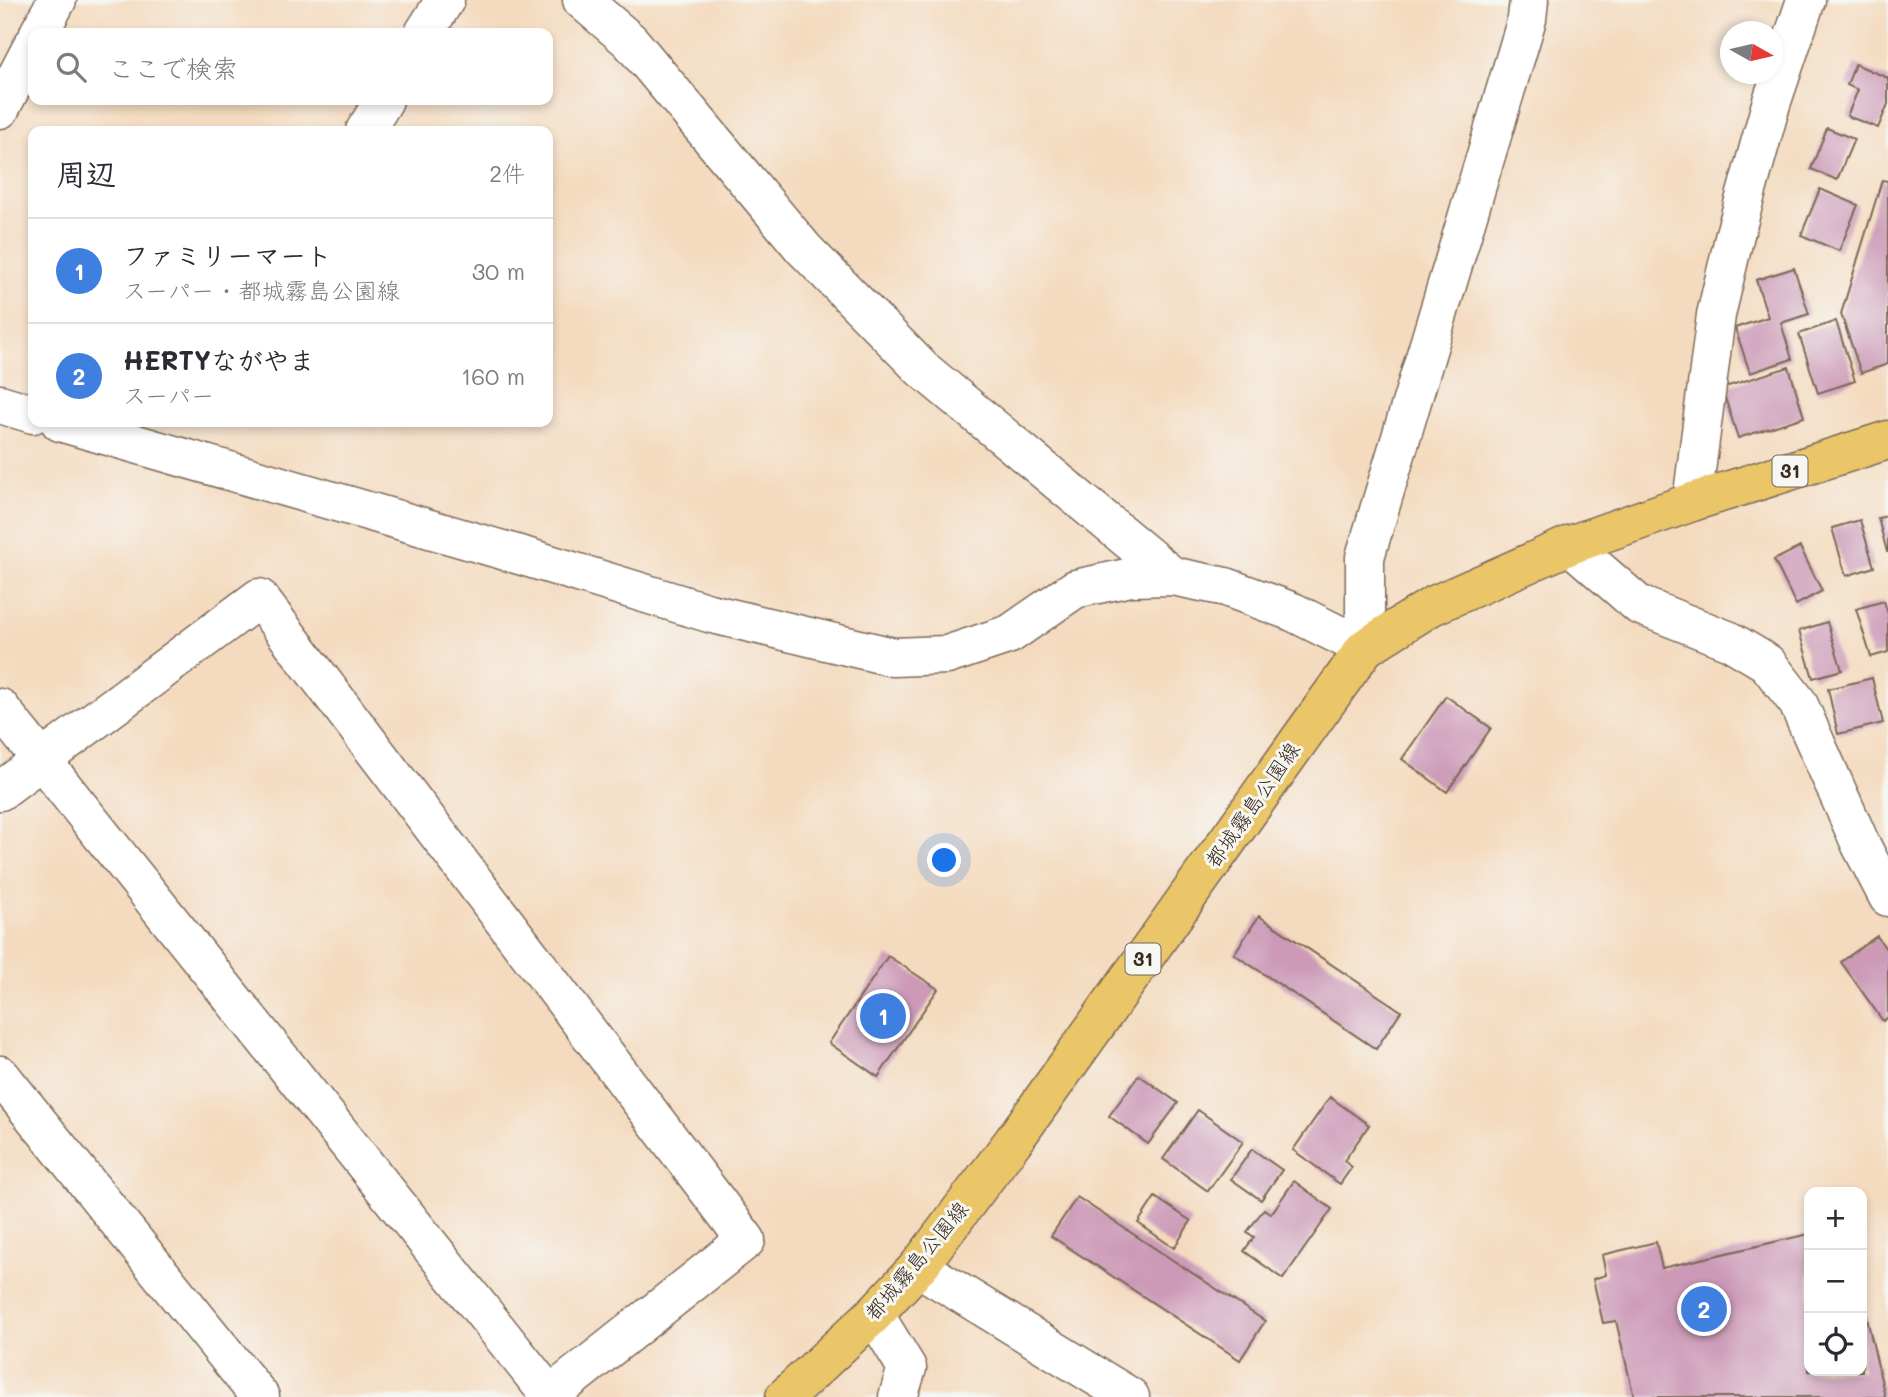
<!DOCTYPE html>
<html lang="ja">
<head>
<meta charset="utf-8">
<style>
  body { margin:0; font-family:Mali,"Klee One",sans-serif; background:#f7f7f7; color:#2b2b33 }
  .controls { position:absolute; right:21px; bottom:21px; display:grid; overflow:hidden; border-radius:14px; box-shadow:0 4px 10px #0003 }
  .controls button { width:63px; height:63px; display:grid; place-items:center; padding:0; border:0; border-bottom:2px solid #e1e1e2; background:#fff; color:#2b2b33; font:35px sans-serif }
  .compass { position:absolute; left:1720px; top:21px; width:63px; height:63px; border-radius:50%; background:#fff; box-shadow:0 4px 10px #0003; rotate:98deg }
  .you { position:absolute; left:945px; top:861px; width:24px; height:24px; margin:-18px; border:5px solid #fff; border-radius:50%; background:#1a73e8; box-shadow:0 0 0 10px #1a73e833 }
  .badge { display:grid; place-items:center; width:46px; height:46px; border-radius:50%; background:#1f6fb2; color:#fff; font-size:23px; font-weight:700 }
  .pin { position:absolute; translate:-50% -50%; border:4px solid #fff; box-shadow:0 2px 7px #0006 }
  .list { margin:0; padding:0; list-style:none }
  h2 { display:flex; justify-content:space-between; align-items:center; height:91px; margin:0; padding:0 28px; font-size:30px }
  h2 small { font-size:23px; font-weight:400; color:#7c7c81 }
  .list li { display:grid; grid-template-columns:46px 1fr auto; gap:21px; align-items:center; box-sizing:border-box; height:105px; padding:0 28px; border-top:2px solid #e1e1e2 }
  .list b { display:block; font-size:26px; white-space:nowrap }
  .list p { margin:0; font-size:23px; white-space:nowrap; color:#7c7c81 }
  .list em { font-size:23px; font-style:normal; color:#7c7c81 }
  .icon { flex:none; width:38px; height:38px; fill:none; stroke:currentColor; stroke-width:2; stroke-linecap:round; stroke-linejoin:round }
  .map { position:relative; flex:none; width:1888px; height:1397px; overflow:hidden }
  .search { position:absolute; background:#fff; box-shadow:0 4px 10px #0003; left:28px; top:28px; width:525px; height:77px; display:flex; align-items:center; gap:18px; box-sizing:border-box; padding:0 24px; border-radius:14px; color:#7c7c81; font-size:26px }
  .panel { position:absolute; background:#fff; box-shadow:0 4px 10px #0003; left:28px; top:126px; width:525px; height:301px; border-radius:14px }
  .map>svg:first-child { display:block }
  .building { fill:#cc9ab7 }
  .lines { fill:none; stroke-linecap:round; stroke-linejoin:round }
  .minor-casing { stroke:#7c6856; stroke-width:41 }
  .tertiary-casing { stroke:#7c6856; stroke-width:41 }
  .primary-casing { stroke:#7c6856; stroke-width:41 }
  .minor { stroke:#fff; stroke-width:38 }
  .tertiary { stroke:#fff; stroke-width:38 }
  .primary { stroke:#eac669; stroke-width:38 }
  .labels { text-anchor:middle; stroke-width:6; stroke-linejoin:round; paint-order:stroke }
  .shield { fill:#f6f6f2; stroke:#73675e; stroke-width:2 }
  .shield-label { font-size:19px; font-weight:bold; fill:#3b2a1e }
  .street-label { font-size:21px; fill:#3b2a1e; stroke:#f6f6f2 }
</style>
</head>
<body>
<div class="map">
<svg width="1888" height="1397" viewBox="0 0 1888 1397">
  <rect width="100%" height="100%" fill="#f6f6f2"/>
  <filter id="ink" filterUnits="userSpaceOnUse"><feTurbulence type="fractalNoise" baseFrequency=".0143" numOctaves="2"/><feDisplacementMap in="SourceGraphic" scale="14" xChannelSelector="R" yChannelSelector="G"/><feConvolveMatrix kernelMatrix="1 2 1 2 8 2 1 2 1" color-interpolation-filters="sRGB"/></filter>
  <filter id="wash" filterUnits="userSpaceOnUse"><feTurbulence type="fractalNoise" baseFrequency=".00686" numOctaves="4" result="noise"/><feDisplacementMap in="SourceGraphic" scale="28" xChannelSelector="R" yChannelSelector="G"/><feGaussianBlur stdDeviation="1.57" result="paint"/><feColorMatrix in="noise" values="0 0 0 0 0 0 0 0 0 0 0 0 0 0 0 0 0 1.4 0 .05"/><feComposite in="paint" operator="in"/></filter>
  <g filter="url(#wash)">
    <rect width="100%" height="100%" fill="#f4dabe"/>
    <g id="blocks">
      <g class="building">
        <polygon points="1855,64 1888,78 1888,104 1878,128 1847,116 1858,90 1847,85"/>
        <polygon points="1827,128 1854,139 1837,180 1811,169"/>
        <polygon points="1882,180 1888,181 1888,364 1861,373 1841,314"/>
        <polygon points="1820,189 1858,205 1839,251 1801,235"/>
        <polygon points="1794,268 1809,314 1781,323 1792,359 1750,373 1735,328 1768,317 1756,280"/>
        <polygon points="1836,321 1855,381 1818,393 1799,334"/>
        <polygon points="1789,367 1804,417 1738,438 1722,388"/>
        <polygon points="1888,516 1888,552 1887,552 1878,518"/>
        <polygon points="1860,520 1874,567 1846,576 1832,528"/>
        <polygon points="1800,547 1822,591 1796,605 1774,560"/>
        <polygon points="1884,601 1888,614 1888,652 1871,657 1856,609"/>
        <polygon points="1827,622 1842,670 1813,678 1799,631"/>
        <polygon points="1872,678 1883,723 1838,734 1828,689"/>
        <polygon points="1446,696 1491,728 1447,792 1402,759"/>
        <polygon points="1259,916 1401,1011 1376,1049 1234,954"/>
        <polygon points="1877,936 1888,952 1888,1017 1883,1021 1841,962"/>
        <polygon points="888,956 938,989 878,1077 829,1043"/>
        <polygon points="1139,1075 1178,1103 1148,1144 1109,1116"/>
        <polygon points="1330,1097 1369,1125 1344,1161 1352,1167 1340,1184 1293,1150"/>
        <polygon points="1198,1110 1243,1142 1208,1191 1163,1159"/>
        <polygon points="1252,1149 1282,1170 1261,1200 1231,1179"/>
        <polygon points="1294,1181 1332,1209 1283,1279 1244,1251 1254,1237 1247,1232 1264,1209 1271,1214"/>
        <polygon points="1077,1197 1265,1321 1240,1360 1051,1236"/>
        <polygon points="1155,1197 1191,1221 1174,1248 1138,1223"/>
        <polygon points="1809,1234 1809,1371 1862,1371 1863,1301 1885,1397 1634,1397 1616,1321 1603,1323 1593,1279 1606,1275 1602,1255 1656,1242 1662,1268"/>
      </g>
    </g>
  </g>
  <g filter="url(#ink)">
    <use href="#blocks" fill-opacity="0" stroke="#7c6856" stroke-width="2"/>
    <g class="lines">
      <g class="minor-casing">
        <g id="minor">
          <polyline points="582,0 630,41 804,249 921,368 1172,576"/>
          <polyline points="39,33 57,0"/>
          <polyline points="424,33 445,0"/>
          <polyline points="0,109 33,45"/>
          <polyline points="365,131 384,100"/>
          <polyline points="0,404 33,414"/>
          <polyline points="60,422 523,556 709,613 893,657 947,655 1010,634 1075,589 1131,577 1172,576 1226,587 1293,612 1365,648 1365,557 1527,19 1529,0"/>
          <polyline points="1692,502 1716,315 1735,234 1771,104 1806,0"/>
          <polyline points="1570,545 1639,605 1730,641 1767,663 1798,703 1861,845 1888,897"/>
          <polyline points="0,791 259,598 746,1240 548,1397"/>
          <polyline points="0,1075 260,1397"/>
          <polyline points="918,1267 1130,1397"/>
          <polyline points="874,1314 907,1368 898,1397"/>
        </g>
      </g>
      <g class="tertiary-casing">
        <polyline id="tertiary" points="0,708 551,1397"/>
      </g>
      <g class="primary-casing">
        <polyline id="primary" points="785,1397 874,1314 918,1267 1014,1140 1365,648 1432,606 1570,545 1692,502 1888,440"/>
      </g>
      <use href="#minor" class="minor"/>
      <use href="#tertiary" class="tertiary"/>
      <use href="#primary" class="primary"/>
    </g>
  </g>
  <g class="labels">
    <g class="shield">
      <rect x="1772.5" y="455.5" width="35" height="31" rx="5"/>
      <rect x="1125.5" y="943.5" width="35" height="31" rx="5"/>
    </g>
    <g class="shield-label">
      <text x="1790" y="478">31</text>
      <text x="1143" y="966">31</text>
    </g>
    <g class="street-label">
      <text transform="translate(1253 805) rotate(-55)" y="7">都城霧島公園線</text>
      <text transform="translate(917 1261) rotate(-50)" y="7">都城霧島公園線</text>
    </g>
  </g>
</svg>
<div class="controls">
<button>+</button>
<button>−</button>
<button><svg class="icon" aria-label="locate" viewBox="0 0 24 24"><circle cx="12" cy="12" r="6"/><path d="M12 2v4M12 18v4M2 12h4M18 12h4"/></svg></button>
</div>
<svg class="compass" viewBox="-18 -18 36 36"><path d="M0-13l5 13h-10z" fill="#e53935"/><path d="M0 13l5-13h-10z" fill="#7c7c81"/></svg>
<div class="you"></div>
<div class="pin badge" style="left:883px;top:1016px;background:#3f7fe0">1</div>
<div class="pin badge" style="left:1704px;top:1309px;background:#3f7fe0">2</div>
<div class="search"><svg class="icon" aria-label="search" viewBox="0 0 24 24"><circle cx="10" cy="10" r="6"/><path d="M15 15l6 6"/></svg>ここで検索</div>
<section class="panel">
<h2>周辺<small>2件</small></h2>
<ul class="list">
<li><span class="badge" style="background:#3f7fe0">1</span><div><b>ファミリーマート</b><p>スーパー · 都城霧島公園線</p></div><em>30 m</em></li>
<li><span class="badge" style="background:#3f7fe0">2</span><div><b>HERTYながやま</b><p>スーパー</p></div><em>160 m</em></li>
</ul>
</section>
</div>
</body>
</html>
